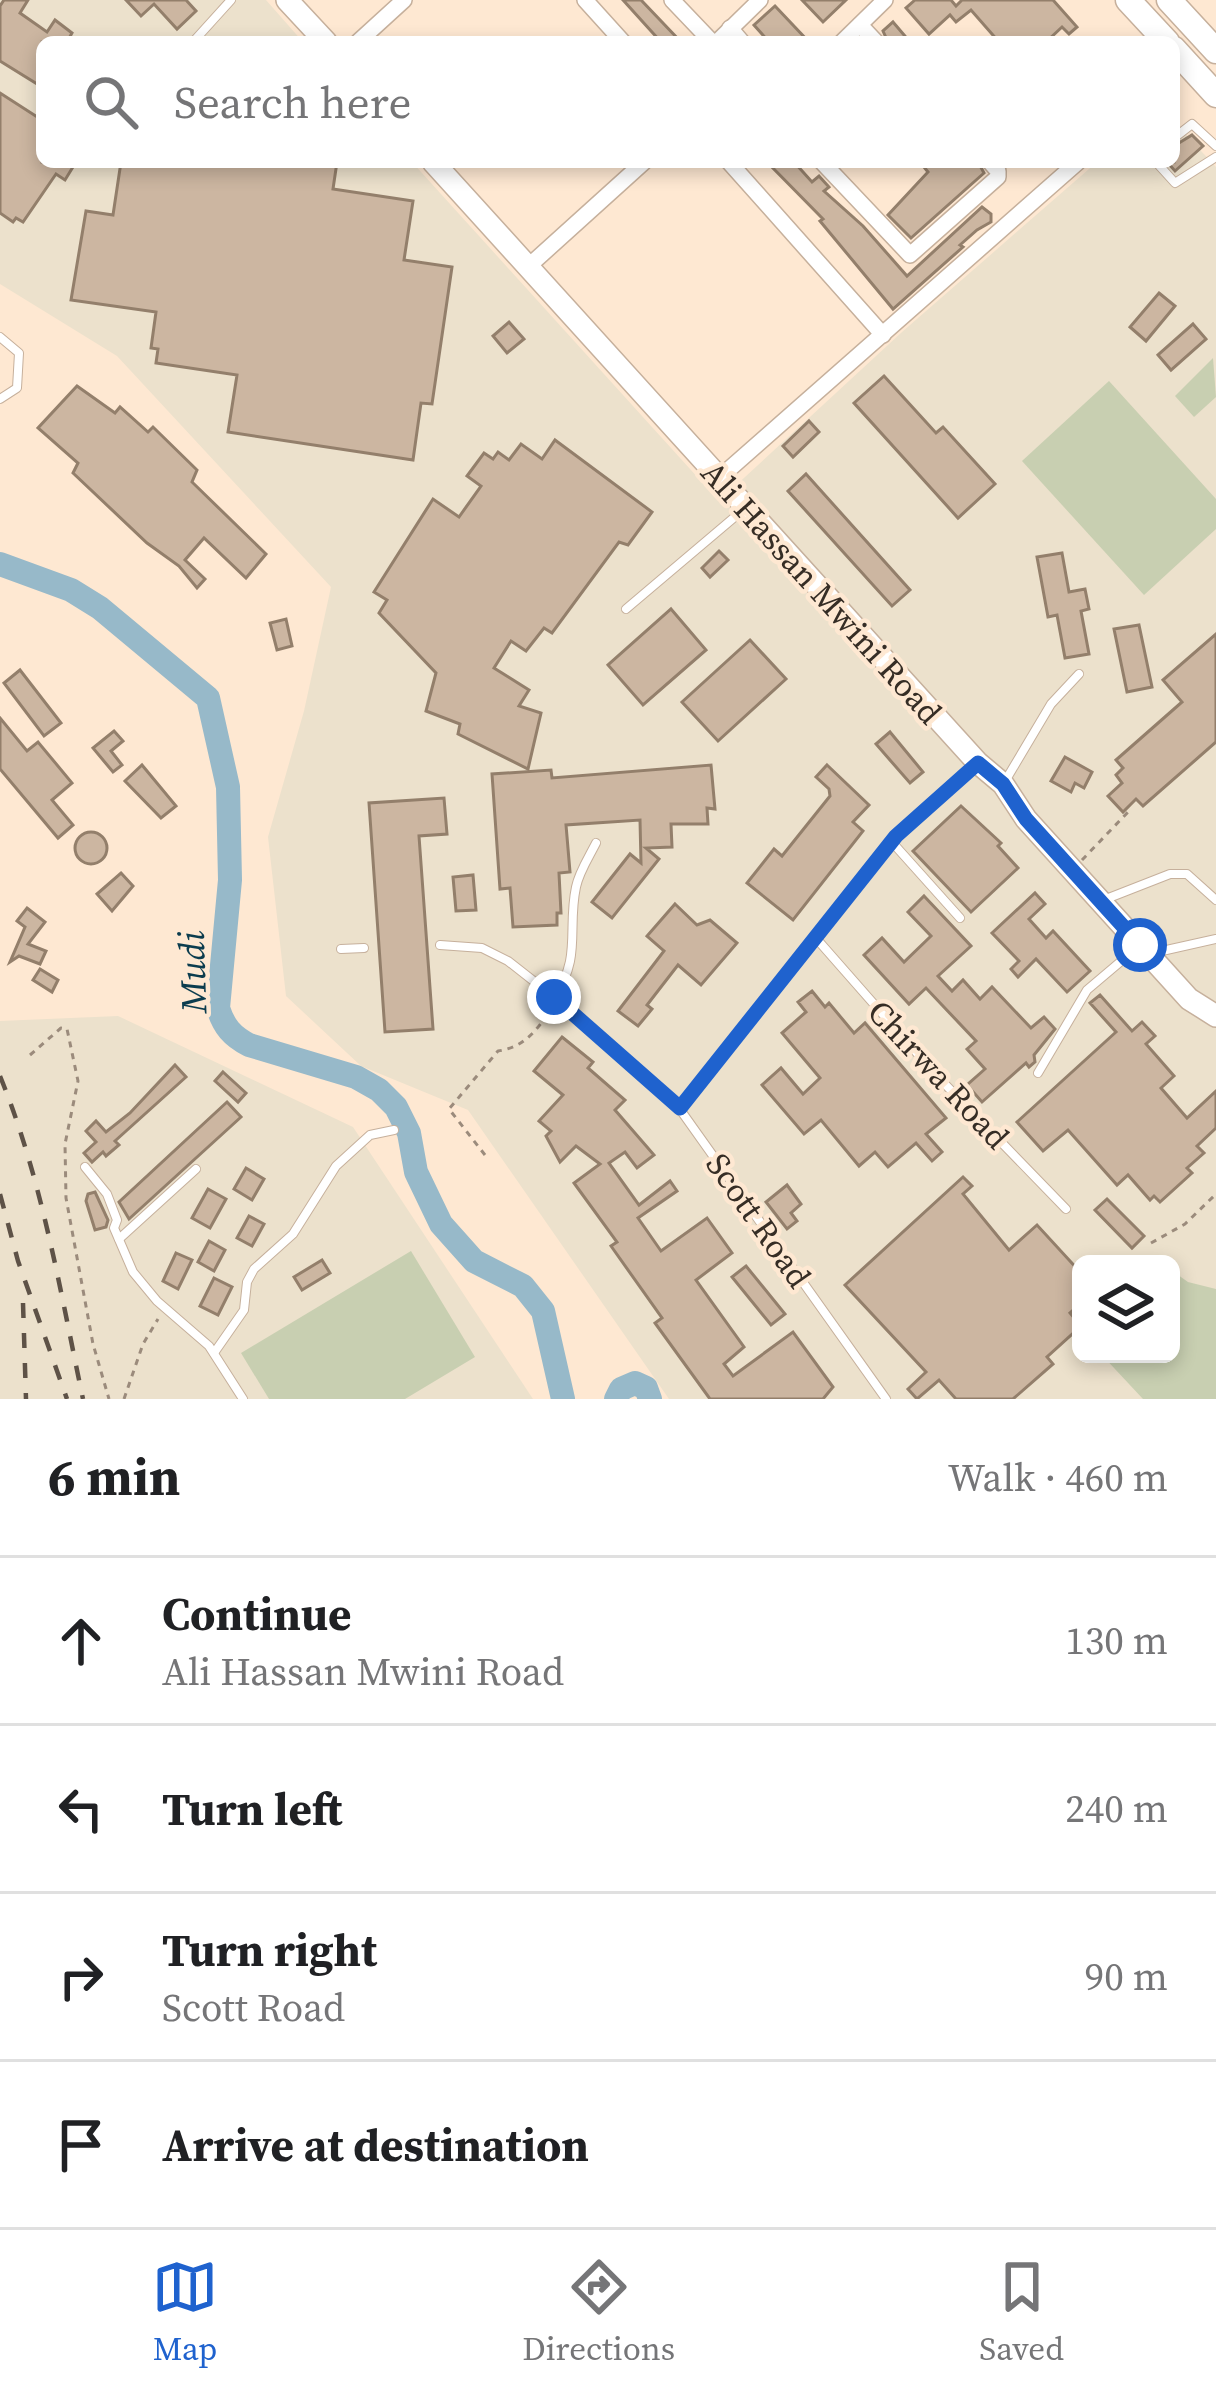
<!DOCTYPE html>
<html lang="en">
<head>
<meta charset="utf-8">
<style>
  body { margin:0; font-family:"Source Serif 4",serif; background:#f2f2f2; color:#202124 }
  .controls { position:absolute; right:36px; bottom:36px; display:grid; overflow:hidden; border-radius:18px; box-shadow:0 6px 18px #0003 }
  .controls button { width:108px; height:108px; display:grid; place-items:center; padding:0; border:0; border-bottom:3px solid #e0e0e0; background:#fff; color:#202124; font:60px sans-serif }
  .stop { position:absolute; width:36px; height:36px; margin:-27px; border:9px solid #1f62ce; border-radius:50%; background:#fff }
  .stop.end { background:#1f62ce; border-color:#fff; box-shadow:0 3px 12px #0008 }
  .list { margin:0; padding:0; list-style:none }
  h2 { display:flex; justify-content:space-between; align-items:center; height:156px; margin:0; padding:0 48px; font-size:51px }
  h2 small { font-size:39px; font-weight:400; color:#757577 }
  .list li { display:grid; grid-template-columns:78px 1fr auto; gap:36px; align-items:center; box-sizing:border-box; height:168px; padding:0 48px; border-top:3px solid #e0e0e0 }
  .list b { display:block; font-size:45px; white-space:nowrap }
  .list p { margin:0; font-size:39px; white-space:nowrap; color:#757577 }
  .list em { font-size:39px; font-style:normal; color:#757577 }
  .icon { flex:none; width:66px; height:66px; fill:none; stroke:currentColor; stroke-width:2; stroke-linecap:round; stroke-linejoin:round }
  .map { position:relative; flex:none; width:1216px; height:1399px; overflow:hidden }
  .search { position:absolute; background:#fff; box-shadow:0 6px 18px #0003; left:36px; right:36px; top:36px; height:132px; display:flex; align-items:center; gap:30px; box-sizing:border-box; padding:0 42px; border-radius:18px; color:#757577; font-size:45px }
  .sheet { height:828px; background:#fff }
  nav { display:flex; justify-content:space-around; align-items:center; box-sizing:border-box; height:168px; border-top:3px solid #e0e0e0; background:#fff; font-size:33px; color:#757577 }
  nav a { display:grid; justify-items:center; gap:6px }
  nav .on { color:#1f62ce }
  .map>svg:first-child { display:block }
  .industrial { fill:#ece1cc; fill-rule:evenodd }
  .green { fill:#c8cfb1 }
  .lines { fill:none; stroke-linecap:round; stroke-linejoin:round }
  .river { stroke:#97b9c9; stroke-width:24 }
  .building { fill:#ccb6a1; stroke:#937f6b; stroke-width:3 }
  .service-casing { stroke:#c6b09c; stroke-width:10 }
  .minor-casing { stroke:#c6b09c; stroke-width:18 }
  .secondary-casing { stroke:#c6b09c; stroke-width:24 }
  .trunk-casing { stroke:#c6b09c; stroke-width:27 }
  .path { stroke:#9b8b7c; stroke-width:3; stroke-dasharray:6 6; stroke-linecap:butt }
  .service { stroke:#fff; stroke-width:8 }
  .minor { stroke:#fff; stroke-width:15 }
  .secondary { stroke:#fff; stroke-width:21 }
  .trunk { stroke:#fff; stroke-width:24 }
  .rail { stroke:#5e5247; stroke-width:4.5; stroke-dasharray:15 15; stroke-linecap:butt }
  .route { stroke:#1f62ce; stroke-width:15 }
  .labels { text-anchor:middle; stroke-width:9; stroke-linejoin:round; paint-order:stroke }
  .street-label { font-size:33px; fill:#362d25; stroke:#fee8d2 }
  .water-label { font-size:36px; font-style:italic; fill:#0b3c4e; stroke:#fee8d2 }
</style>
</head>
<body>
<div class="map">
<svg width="1216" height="1399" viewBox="0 0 1216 1399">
  <rect width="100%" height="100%" fill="#fee8d2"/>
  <g class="industrial">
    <path d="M0 0H266L303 42H42V162H412L719 501 902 332 1097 162H1174V122L1216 167V1399H669L468 1110 361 1066 286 996 268 837 304 711 331 587 117 356 0 284ZM1081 1264H1171V1354H1081Z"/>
    <polygon points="118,1016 353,1127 533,1399 0,1399 0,1021"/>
  </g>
  <g class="green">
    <polygon points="1213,358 1216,397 1194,417 1175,396"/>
    <polygon points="1109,381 1216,499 1216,529 1144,595 1022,461"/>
    <polygon points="411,1251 475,1357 405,1399 269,1399 241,1353"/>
    <polygon points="1171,1270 1188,1282 1216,1289 1216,1399 1143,1399 1101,1354 1171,1354"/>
  </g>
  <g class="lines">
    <g class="river">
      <path d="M0 564 71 590 100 608 208 698 228 787 230 880 218 1008C224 1027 232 1036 249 1045L356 1077 379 1090 396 1107 409 1133 416 1172 441 1224 474 1261 523 1286 543 1311 563 1399"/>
      <polyline points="616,1399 621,1389 635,1383 646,1388 650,1399"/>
    </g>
  </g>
  <g class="building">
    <polygon points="4,0 28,0 20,13 47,32 55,20 72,33 67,42 42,42 42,87 0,61 0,6"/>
    <polygon points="126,0 186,0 196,11 177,29 154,4 141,16"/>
    <polygon points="623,0 641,0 681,42 661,42"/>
    <polygon points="802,0 846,0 823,22"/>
    <polygon points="915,0 951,0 956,6 962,0 1053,0 1077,27 1069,34 1062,27 1046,42 999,42 971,10 956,22 950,15 929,34 906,8"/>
    <polygon points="775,6 809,42 769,42 754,25"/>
    <polygon points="893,22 910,42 888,42 883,31"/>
    <polygon points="0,93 42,120 42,162 76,162 65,180 56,174 23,222 16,218 13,222 0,213"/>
    <polygon points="1192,135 1203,146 1175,171 1167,162 1174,162 1174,146"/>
    <polygon points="121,162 157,166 157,162 337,162 333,189 413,201 404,260 452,267 432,404 421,403 413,460 228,432 237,375 156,363 158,349 151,348 156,312 71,300 86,211 113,215"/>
    <polygon points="767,162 794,162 812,182 819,176 829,187 824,191 863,226 907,276 982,207 991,214 991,222 977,230 960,245 963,247 893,309 820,221 823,219"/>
    <polygon points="920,162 978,162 984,173 911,238 888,215 928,172"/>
    <polygon points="1159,293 1175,306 1146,341 1130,327"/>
    <polygon points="509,322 524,339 507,353 493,336"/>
    <polygon points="1193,324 1206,339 1171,370 1158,355"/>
    <polygon points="884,376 936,433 943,427 995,484 958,518 854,403"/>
    <polygon points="77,386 115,413 120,407 148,432 153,427 197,470 192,482 266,554 246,578 204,538 185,560 205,579 197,588 179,566 147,543 73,473 78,463 38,428"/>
    <polygon points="809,421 819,432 793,457 783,446"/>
    <polygon points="555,440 652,512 628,545 619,542 552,633 544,628 526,651 511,641 494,668 529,690 519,706 541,713 528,769 458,734 460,724 426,711 436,673 379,613 387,600 374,592 433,499 459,517 481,486 467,476 484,453 493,459 498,452 509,460 521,444 542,459"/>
    <polygon points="806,474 910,590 892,606 788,491"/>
    <polygon points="719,551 728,560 710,577 702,568"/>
    <polygon points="1062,553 1069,592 1085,589 1089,609 1081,611 1089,654 1065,658 1057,615 1048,617 1037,557"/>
    <polygon points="671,609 706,650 643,705 608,665"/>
    <polygon points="286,619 292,646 277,650 270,623"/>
    <polygon points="1139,625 1152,687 1127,692 1114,629"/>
    <polygon points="1216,634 1216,742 1143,806 1136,799 1123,812 1108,796 1122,783 1116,775 1123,768 1116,760 1182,702 1163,680"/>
    <polygon points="750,640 786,679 718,741 682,702"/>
    <polygon points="20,670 61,723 44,736 4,683"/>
    <polygon points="0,718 27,751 38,742 72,783 52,800 73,825 58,838 0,769"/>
    <polygon points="114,731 123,741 111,751 122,765 113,772 93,748"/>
    <polygon points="890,732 923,772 910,783 876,744"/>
    <polygon points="1065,757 1092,772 1084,788 1075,783 1071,792 1051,781"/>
    <polygon points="142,765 176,806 161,818 125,781"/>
    <polygon points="711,765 715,809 707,808 708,824 671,824 672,847 646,848 659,859 612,918 592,902 630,854 641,863 640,820 566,825 570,872 559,873 561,913 557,913 557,925 513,927 510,888 500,889 492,774 551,770 552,778"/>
    <polygon points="827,765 869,805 853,822 863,831 793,920 747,883 774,849 782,856 830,796 829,789 816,777"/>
    <polygon points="444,798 447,834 419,836 433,1029 385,1032 369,803"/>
    <polygon points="961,806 1001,843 998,846 1018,868 971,912 913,851"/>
    <circle cx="91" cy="848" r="16"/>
    <polygon points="121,873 133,886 112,911 97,894"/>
    <polygon points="473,875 476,910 456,911 453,877"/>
    <polygon points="1035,893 1045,904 1029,919 1046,938 1053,931 1090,971 1067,992 1036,959 1018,977 1011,969 1019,961 992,933"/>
    <polygon points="924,896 971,946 938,976 952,991 963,980 980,999 992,987 1031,1028 1044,1017 1055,1029 1034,1055 1035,1062 1029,1067 1026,1063 982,1102 967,1085 985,1069 967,1049 976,1041 926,988 909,1004 864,955 882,938 904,962 931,936 908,912"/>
    <polygon points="675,904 697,925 710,920 737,943 701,985 678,965 647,1005 652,1009 638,1026 618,1011 664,951 647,936"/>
    <polygon points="27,908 45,922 28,944 46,951 40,964 19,956 10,962 25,927 17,921"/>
    <polygon points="40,969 58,980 52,992 33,980"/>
    <polygon points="812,991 825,1007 829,1003 854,1033 865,1023 946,1118 926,1134 942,1152 932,1161 916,1143 888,1167 875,1152 859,1166 821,1120 804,1134 762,1085 781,1068 803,1094 820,1078 782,1033 806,1012 798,1002"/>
    <polygon points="1100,995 1132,1031 1142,1022 1155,1036 1146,1044 1174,1076 1161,1088 1187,1118 1216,1091 1216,1128 1197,1146 1204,1153 1187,1168 1192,1173 1160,1202 1154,1196 1150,1200 1128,1175 1117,1185 1068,1130 1043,1151 1017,1122 1116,1032 1090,1003"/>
    <polygon points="562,1037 593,1062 588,1068 625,1100 615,1110 654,1155 637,1168 625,1152 609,1163 639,1205 670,1181 677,1191 638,1218 661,1251 707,1218 732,1253 696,1280 744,1347 724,1364 733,1376 793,1332 833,1387 823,1399 710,1399 655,1323 662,1318 611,1246 617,1242 574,1183 600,1164 576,1146 560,1162 546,1136 551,1131 539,1121 563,1095 534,1071"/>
    <polygon points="175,1065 186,1077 115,1141 119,1145 106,1156 103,1152 92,1162 84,1153 96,1142 86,1131 96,1121 106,1132 130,1113"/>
    <polygon points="223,1072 246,1093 238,1102 215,1081"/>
    <polygon points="227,1102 241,1117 129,1219 119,1202"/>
    <polygon points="246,1168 264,1179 252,1200 234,1189"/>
    <polygon points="963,1177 972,1186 963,1194 1009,1250 1037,1225 1081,1273 1081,1303 1070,1313 1081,1326 1047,1357 1053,1364 1013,1399 956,1399 939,1380 917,1399 908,1389 926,1372 845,1285"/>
    <polygon points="787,1185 801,1204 791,1213 797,1221 787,1229 766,1202"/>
    <polygon points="208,1189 226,1199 210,1228 192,1218"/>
    <polygon points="95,1192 108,1220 106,1227 95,1230 86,1201 88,1194"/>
    <polygon points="1107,1199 1144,1236 1132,1248 1095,1210"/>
    <polygon points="249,1216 264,1224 252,1246 237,1238"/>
    <polygon points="209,1241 225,1250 214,1271 198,1262"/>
    <polygon points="176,1253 192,1260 178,1289 163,1281"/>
    <polygon points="322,1260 330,1273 302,1290 294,1277"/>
    <polygon points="746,1266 785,1314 771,1325 732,1277"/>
    <polygon points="214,1278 232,1287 218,1315 200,1306"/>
  </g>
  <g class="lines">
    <g class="service-casing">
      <g id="service">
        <polyline points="193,42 231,0"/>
        <polyline points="1174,138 1192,124 1216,146"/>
        <polyline points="1156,162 1175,183 1216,157"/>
        <polyline points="0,337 19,353 17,388 0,399"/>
        <polyline points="626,609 743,510"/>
        <polyline points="1004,783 1051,704 1079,674"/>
        <polyline points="891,841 960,918"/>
        <polyline points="1106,899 1170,874 1187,874 1216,900"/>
        <polyline points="815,937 938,1077 1066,1209"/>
        <polyline points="440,945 482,948 508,961 573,1012 679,1108 886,1399"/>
        <polyline points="341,949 364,948"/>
        <polyline points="1153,953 1216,939"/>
        <path d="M554 997C582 958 567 929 576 887 579 872 589 857 596 843"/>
        <polyline points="1038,1073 1087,990 1139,946"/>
        <polyline points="679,1108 895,836 976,765"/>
        <polyline points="85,1167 107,1194 117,1220 114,1228 133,1272 157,1301 209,1346 243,1399"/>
        <polyline points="119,1239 196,1169"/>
        <polyline points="214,1353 244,1310 247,1282 254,1269 293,1234 336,1166 370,1135 394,1130"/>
      </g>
    </g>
    <g class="minor-casing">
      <g id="minor">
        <polyline points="585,0 623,42"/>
        <polyline points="672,0 712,42 718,41 760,0"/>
        <polyline points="860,25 876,42"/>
        <polyline points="730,28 742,42"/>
        <polyline points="358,42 404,0"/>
        <polyline points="842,42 885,0"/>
        <polyline points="729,162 883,335"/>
        <polyline points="822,162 910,255 998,177 998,171 990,162"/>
        <polyline points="530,265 644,162"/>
        <polyline points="718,479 1078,162"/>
      </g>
    </g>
    <g class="secondary-casing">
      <g id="secondary">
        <polyline points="287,0 326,42"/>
        <polyline points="433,162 978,763 1003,784 1026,819 1189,999 1216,1016"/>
      </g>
    </g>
    <g class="trunk-casing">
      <g id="trunk">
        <polyline points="1128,0 1167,42"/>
        <polyline points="1169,0 1216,51"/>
        <polyline points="1174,49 1216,95"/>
      </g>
    </g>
    <g class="path">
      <polyline points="1082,860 1128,812"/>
      <polyline points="30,1055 61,1028 67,1029 78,1081 65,1144 66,1198 93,1344 109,1399"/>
      <path d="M485 1155 449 1109 498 1051C526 1047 538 1028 553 1007"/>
      <polyline points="1151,1243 1185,1224 1216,1194"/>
      <polyline points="124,1399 143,1344 158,1319"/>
    </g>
    <use href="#service" class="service"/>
    <use href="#minor" class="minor"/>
    <use href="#secondary" class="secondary"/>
    <use href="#trunk" class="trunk"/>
    <g class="rail">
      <path d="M0 1076C42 1179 60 1290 83 1399"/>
      <polyline points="0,1194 18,1261 67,1399"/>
      <polyline points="23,1303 26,1399"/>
    </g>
  </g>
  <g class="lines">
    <polyline class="route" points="554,997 680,1108 896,836 978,763 1003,784 1026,819 1140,945"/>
  </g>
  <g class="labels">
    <g class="street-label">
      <text transform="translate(822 592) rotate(48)" y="12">Ali Hassan Mwini Road</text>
      <text transform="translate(939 1074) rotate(47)" y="12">Chirwa Road</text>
      <text transform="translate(759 1220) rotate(55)" y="12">Scott Road</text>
    </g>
    <g class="water-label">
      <text transform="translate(192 972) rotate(-92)" y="13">Mudi</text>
    </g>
  </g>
</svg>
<div class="controls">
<button><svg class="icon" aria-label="layers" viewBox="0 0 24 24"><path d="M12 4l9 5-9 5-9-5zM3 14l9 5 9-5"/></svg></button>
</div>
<div class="stop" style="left:1140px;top:945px"></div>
<div class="stop end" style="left:554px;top:997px"></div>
<div class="search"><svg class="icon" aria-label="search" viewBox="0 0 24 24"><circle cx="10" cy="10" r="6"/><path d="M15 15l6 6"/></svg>Search here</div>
</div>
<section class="sheet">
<h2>6 min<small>Walk · 460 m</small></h2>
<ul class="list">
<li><svg class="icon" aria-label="ahead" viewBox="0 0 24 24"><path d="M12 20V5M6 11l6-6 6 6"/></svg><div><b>Continue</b><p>Ali Hassan Mwini Road</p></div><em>130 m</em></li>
<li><svg class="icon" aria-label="left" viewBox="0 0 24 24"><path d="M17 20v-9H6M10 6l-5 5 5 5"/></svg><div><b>Turn left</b></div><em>240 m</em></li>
<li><svg class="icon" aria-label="right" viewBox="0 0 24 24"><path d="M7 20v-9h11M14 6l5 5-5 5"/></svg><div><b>Turn right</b><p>Scott Road</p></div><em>90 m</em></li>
<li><svg class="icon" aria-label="arrive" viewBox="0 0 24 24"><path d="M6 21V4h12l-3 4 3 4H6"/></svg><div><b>Arrive at destination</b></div></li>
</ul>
</section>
<nav>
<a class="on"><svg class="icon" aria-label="map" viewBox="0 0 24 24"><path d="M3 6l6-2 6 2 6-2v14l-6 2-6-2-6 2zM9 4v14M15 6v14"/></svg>Map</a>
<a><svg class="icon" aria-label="directions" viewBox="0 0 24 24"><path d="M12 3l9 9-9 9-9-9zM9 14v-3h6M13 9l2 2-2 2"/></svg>Directions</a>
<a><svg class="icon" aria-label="saved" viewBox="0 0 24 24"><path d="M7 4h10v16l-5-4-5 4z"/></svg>Saved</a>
</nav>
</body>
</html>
